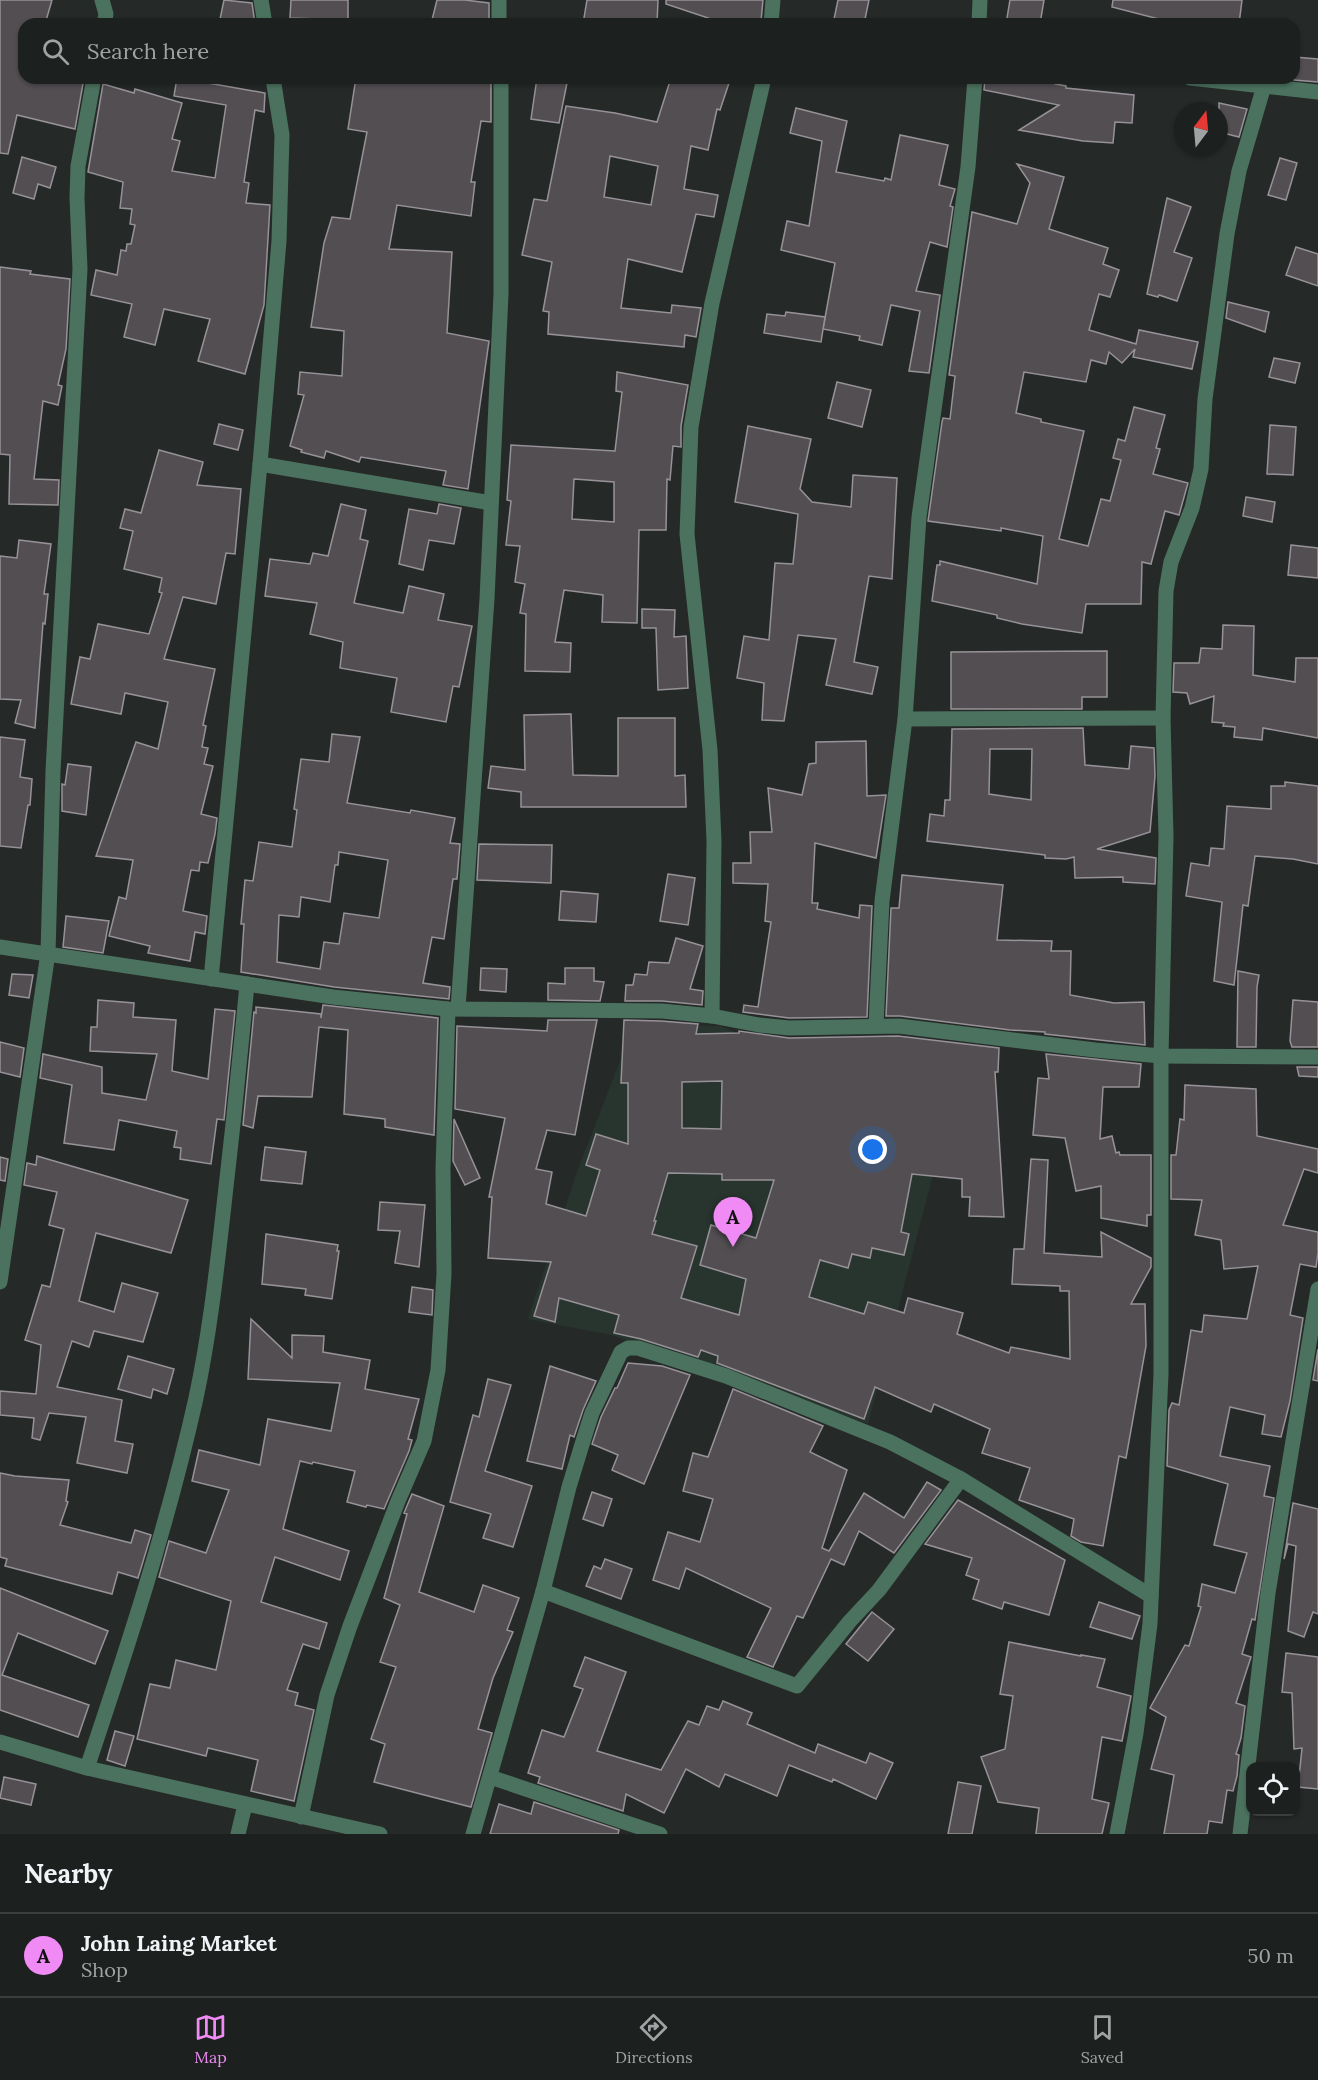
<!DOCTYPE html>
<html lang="en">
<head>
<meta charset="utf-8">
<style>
  body { margin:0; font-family:Lora,serif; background:#252827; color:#f1f3f6 }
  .controls { position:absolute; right:18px; bottom:18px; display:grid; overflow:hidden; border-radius:12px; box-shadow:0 2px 4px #0004 }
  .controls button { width:54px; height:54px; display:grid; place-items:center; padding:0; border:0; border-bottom:2px solid #3a3e3c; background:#1c201e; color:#f1f3f6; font:30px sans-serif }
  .compass { position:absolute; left:1174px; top:102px; width:54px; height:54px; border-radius:50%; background:#1c201e; box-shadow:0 2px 4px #0004; rotate:16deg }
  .you { position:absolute; left:873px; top:1150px; width:21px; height:21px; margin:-15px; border:4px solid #fff; border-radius:50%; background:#1a73e8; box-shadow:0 0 0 9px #1a73e833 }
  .badge { display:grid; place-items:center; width:39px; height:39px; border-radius:50%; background:#f08bf6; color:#111; font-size:20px; font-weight:700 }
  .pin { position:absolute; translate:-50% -50px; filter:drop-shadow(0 2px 3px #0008) }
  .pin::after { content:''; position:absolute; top:32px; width:21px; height:18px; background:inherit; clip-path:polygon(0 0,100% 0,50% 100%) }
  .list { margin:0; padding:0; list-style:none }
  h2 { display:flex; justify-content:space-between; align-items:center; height:78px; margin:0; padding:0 24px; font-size:26px }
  h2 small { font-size:20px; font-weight:400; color:#a0a3a4 }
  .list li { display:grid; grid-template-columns:39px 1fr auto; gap:18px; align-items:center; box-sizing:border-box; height:84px; padding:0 24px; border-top:2px solid #3a3e3c }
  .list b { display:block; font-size:22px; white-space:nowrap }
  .list p { margin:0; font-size:20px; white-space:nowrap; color:#a0a3a4 }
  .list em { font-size:20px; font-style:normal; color:#a0a3a4 }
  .icon { flex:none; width:33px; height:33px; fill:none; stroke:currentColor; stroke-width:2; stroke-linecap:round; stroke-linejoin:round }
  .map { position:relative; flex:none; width:1318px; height:1834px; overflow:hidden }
  .search { position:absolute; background:#1c201e; box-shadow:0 2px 4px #0004; left:18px; right:18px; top:18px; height:66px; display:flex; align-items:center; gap:15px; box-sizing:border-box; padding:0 21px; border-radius:18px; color:#a0a3a4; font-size:22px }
  .sheet { height:162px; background:#1c201e }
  nav { display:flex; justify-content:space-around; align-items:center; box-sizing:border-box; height:84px; border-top:2px solid #3a3e3c; background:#1c201e; font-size:16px; color:#a0a3a4 }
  nav a { display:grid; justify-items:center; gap:3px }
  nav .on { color:#f08bf6 }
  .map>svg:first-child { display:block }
  .built { fill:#28342e }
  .building { fill:#524e52; stroke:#979297; stroke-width:1.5; fill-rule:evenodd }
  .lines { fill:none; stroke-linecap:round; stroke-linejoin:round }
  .street { stroke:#4b725f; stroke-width:15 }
</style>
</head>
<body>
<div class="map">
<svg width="1318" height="1834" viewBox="0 0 1318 1834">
  <rect width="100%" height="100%" fill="#252a28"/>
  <polygon class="built" points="634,1025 721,1026 765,1046 888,1036 944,1043 933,1175 868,1424 611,1335 528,1319 578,1169"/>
  <g class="building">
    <polygon points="0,0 52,0 45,24 24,24 24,78 84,78 75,129 17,115 8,154 0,153"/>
    <polygon points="224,0 252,3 255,24 219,24"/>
    <polygon points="291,0 348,0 348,20 290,18"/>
    <polygon points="437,0 465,0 489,3 489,24 431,24"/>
    <polygon points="587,0 658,0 657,24 583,24"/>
    <polygon points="666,0 763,0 761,21 761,24 726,24 666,4"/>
    <polygon points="838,0 869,0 864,24 833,24"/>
    <polygon points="1010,0 1044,0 1040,24 1006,24"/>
    <polygon points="1113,0 1242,0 1239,24 1178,24 1112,7"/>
    <polygon points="1294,57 1318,59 1318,82 1294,80"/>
    <polygon points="177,78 197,78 197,81 265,93 264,112 255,110 244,182 249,183 246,203 270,205 264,305 245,374 198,361 210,319 164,309 155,345 124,337 132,304 91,295 96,270 117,275 121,250 126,251 127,244 131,244 135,225 130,224 132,209 120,208 123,182 88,172 103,84 134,93 135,89 182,103 172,139 180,141 172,171 215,178 226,105 174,96"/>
    <polygon points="356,78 491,78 491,122 481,121 471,182 475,182 471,216 397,205 389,249 452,252 447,333 489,341 468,489 443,485 446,471 361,457 359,462 326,451 324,458 301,452 302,450 290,446 304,395 298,394 300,372 342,376 344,331 311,327 324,243 332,217 350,219 367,132 348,129"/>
    <polygon points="537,78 568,78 559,123 531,119"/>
    <path d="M671 78H715L729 83 720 110 717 109 708 150 691 146 684 189 718 195 714 217 696 214 682 272 628 259 621 308 671 313 672 305 701 308 696 337 685 335 684 347 548 334 549 312 543 311 552 262 522 255 534 199 547 201 566 106 615 113 657 122ZM610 156 658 166 651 205 604 197Z"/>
    <polygon points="985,78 1056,78 1055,84 1066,86 1066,88 1134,95 1132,123 1115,122 1113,143 1083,141 1019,130 1059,105 984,90"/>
    <polygon points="1219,103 1247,109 1239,137 1219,132"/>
    <polygon points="796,108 847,121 836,172 884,181 885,178 891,180 900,135 948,145 939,185 955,189 950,206 953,207 947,247 930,242 916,291 940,295 929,373 909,371 920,311 891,305 882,345 859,340 860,336 823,329 835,263 781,250 787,221 809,226 822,141 790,133"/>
    <polygon points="22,157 56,167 50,188 38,184 34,199 13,193"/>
    <polygon points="1280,158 1297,163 1286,200 1268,195"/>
    <polygon points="1017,164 1064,177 1049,229 1108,248 1103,264 1119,270 1110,297 1099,294 1089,330 1136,344 1139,330 1198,342 1192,369 1133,357 1135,349 1122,363 1109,352 1106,364 1091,360 1086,382 1024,372 1016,413 1041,419 1041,422 1084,431 1059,539 1088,546 1101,499 1110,501 1121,460 1113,458 1118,439 1125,441 1134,407 1165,415 1156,448 1160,449 1153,474 1188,483 1179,515 1165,511 1151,564 1142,562 1141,604 1086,604 1082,633 1022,624 997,618 997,615 932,601 937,565 940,565 940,561 1037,584 1043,536 1001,528 1001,531 928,521 942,422 943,418 950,419 955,376 949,375 972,212 1017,224 1030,183"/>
    <polygon points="1167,198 1191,207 1174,252 1192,258 1177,301 1159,295 1158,297 1147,294"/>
    <polygon points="1296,247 1318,254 1318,286 1286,275"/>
    <polygon points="0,267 31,271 30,274 70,279 66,349 58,385 62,386 58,405 43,401 34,479 59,480 58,505 9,504 10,455 0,454"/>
    <polygon points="1228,302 1269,312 1265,332 1226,318"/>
    <polygon points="786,312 825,317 821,342 764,333 767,314 785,316"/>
    <polygon points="1274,358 1300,363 1295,383 1269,377"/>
    <path d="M617 372 688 385 681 426V447L673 446 670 480 667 479 666 530H639L637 623 602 622 603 595 564 590 555 642 571 643 570 672 525 671 526 614 520 613 525 584 515 582 520 546 506 545 511 501 507 500 511 445 615 451 622 392 616 391ZM574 479 614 482V522L572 519Z"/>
    <polygon points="837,382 871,390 862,427 828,418"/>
    <polygon points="219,424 243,430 238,450 214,444"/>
    <polygon points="1270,425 1296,427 1293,475 1267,474"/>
    <polygon points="748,426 811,439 800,489 812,502 851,507 853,475 897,478 892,579 869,576 854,662 878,667 872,694 826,685 836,639 798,635 784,721 762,720 764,683 737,678 744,636 769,640 775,563 793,564 798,514 735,502"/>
    <polygon points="159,450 203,462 197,485 241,489 235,554 226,553 216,604 183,597 164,659 215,669 203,725 206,726 202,747 208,748 204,764 213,766 201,814 217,818 215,834 208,863 200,862 199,871 191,870 183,911 207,916 205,934 195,932 190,961 148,953 150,946 109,936 119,897 126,899 133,860 96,856 136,742 158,749 168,702 125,693 121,714 71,704 80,657 90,659 98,624 149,634 162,593 159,592 162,578 124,569 133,531 120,528 125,509 141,513"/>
    <polygon points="1246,497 1275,502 1272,522 1243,516"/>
    <polygon points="341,504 366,510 360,539 368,541 354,603 403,613 409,586 444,594 438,620 472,626 459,687 453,686 446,722 391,712 397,678 340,668 343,642 310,634 317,603 265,596 270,559 310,564 313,553 328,556"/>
    <polygon points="439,504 461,508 454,544 429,540 423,570 399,564 409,509 437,514"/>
    <polygon points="19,540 51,544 44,594 48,594 45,624 43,623 35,728 15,723 21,700 0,699 0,556 17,558"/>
    <polygon points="1291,545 1318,548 1318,578 1288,575"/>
    <polygon points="642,609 675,610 674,637 686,636 688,688 658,690 656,628 642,628"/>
    <polygon points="1223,625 1254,626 1253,675 1295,682 1296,658 1318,658 1318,738 1263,728 1262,740 1234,737 1235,727 1223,726 1224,723 1212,722 1214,696 1190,704 1187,693 1173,692 1174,663 1199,663 1201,648 1222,649"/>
    <polygon points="1107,651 1107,697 1082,697 1082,709 951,709 951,652"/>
    <polygon points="571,714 573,775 618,776 618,718 675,718 675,776 685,775 686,807 521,807 521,792 488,788 491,766 525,770 524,715"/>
    <path d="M1083 728 1085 765 1129 769 1131 746 1154 748 1155 776 1150 832 1097 849 1156 858 1155 884 1123 882V877L1075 878 1074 857 1066 859 1045 858V855L927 841 930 814 944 816 945 800H950L952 729ZM990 749H1032L1031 800 989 794Z"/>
    <path d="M332 734 360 737 347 803 410 813 411 810 455 818 450 843 460 844 457 879H453L444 939 432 937 423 983 450 987 449 999 334 987 241 972 244 924H241L245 880 253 881 259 842 292 847 297 810 294 809 301 759 329 762ZM339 852 388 860 379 918 344 913 339 944 324 942 320 969 277 962 279 915 299 917 301 897 330 902 335 865H338Z"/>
    <polygon points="0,737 25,740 20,777 32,779 30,805 28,805 21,848 0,846"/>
    <polygon points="866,741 867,796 886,795 876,858 815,843 812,903 818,903 817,909 859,918 860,905 872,906 867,1017 789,1018 743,1012 744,1005 758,1007 771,922 765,921 768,884 733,883 733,863 751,863 750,832 772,832 768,788 802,795 809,764 816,763 816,742"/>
    <polygon points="68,764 91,767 86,815 62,811 62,784 65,785"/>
    <polygon points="1285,782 1318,786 1318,864 1293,859 1255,856 1248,906 1243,905 1234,985 1214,981 1222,902 1186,896 1191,863 1209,866 1211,848 1224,849 1227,806 1271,809 1271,786 1285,786"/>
    <polygon points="479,844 552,845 551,883 477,880"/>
    <polygon points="668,874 695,878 688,925 660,921"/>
    <polygon points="902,875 1003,885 997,940 1052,941 1051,951 1071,951 1070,995 1114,1003 1144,1002 1145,1045 1045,1034 1045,1032 1010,1030 900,1016 886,1016 891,908 899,908"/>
    <polygon points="561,891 598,894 596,922 559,920"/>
    <polygon points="66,916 109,921 103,953 63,947"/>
    <polygon points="676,938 703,946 690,989 703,991 702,1005 662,1001 625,1001 626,985 633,985 635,974 647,975 649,962 669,963"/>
    <polygon points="481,968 507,969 506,992 480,990"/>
    <polygon points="565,968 594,968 594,981 604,982 600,1001 548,1000 548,983 565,984"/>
    <polygon points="1238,971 1259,975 1257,987 1256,1047 1237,1047"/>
    <polygon points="12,974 33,975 29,998 9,995"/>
    <polygon points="98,1000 134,1003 133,1017 176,1020 172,1071 208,1079 215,1009 235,1011 224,1120 217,1119 211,1164 180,1159 181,1148 174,1147 177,1131 119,1120 114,1150 64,1143 72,1085 40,1078 43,1054 102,1067 102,1093 146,1100 157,1054 90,1051 91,1027 97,1027"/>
    <polygon points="1293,1000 1318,1002 1318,1047 1292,1047 1290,1041"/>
    <polygon points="323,1005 438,1018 434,1135 385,1127 385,1119 344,1114 348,1030 319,1027 312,1097 258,1096 253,1128 243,1125 254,1012 256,1013 256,1007 321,1014 321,1018"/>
    <path d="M548 1020H597L575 1135 547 1130 536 1169 552 1172 546 1204 586 1216 600 1170 586 1165 596 1134 628 1144V1083H621L624 1020 661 1021 698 1024 696 1034 739 1033V1031L789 1038 898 1036 999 1048 998 1072H995L1004 1217 969 1216 970 1197H962V1179L912 1174 901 1232 909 1234 904 1255 872 1248 870 1258 852 1254 848 1268 820 1260 809 1297 864 1314 868 1302 904 1313 908 1298 963 1313 957 1334 1009 1353 1011 1347 1070 1359 1069 1291H1060V1286L1012 1284 1014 1249H1024L1031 1159 1048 1160 1044 1253 1102 1257 1101 1232 1151 1258V1267L1131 1304H1145L1146 1346 1126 1458 1119 1456 1103 1546 1081 1542 1071 1536 1074 1519 1019 1500 1030 1468 982 1453 990 1429 934 1404 931 1412 875 1387 864 1419 717 1363 718 1356 701 1350 698 1357 641 1339 614 1333 619 1315 559 1298 555 1322 534 1316 551 1262 488 1258 492 1197H489L505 1118 455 1109 457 1026 547 1031ZM722 1081 721 1129 682 1128V1082ZM668 1173 722 1174V1180H774L756 1238 711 1225 700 1265 746 1279 739 1315 681 1298 697 1246 652 1234 656 1221H654Z"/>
    <polygon points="0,1042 24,1048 20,1077 0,1072"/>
    <polygon points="1046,1054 1141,1064 1139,1087 1103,1087 1100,1139 1112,1136 1116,1153 1119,1152 1120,1155 1151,1155 1151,1215 1147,1215 1147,1226 1101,1218 1101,1186 1076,1191 1065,1138 1033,1135 1038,1078 1049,1079"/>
    <polygon points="1297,1067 1318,1067 1318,1077 1299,1076"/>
    <polygon points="1185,1085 1256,1089 1257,1136 1318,1149 1318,1173 1304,1169 1283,1225 1318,1232 1318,1253 1316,1267 1300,1264 1290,1315 1303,1318 1290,1401 1281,1437 1262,1434 1265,1415 1230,1407 1220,1456 1270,1466 1264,1496 1274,1498 1255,1620 1252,1619 1242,1654 1251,1657 1236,1703 1245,1706 1241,1738 1236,1754 1239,1755 1237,1776 1233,1791 1227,1790 1222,1823 1209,1821 1207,1834 1164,1834 1174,1775 1151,1769 1166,1717 1150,1708 1185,1645 1189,1646 1201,1607 1198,1606 1202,1584 1235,1593 1247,1553 1214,1545 1228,1484 1167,1466 1169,1410 1172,1403 1179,1405 1191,1330 1202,1332 1204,1315 1247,1319 1258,1266 1224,1269 1221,1240 1195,1235 1202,1200 1171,1199 1171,1155 1176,1155 1180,1119 1184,1120"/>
    <polygon points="454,1119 480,1178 465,1185 453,1161"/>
    <polygon points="265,1147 306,1152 302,1184 261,1180"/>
    <polygon points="37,1156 188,1200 171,1253 96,1233 79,1301 114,1312 122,1283 158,1293 143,1342 94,1331 89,1347 72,1341 57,1387 122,1400 115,1441 133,1444 127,1473 77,1463 86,1417 49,1413 40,1440 32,1438 34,1418 0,1415 0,1391 36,1394 41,1345 25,1340 42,1285 50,1287 64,1229 49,1225 57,1192 24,1185 27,1163 36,1165"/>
    <polygon points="0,1157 8,1159 5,1181 0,1180"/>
    <polygon points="380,1202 425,1205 419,1267 395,1263 400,1231 378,1230"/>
    <polygon points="266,1234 338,1245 337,1251 339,1251 332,1299 305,1295 306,1289 262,1284"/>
    <polygon points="412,1287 433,1290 432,1315 409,1312"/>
    <polygon points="251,1319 292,1358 292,1335 324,1336 323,1352 370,1360 365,1389 419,1399 408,1439 412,1440 409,1451 384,1509 367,1505 366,1507 347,1502 355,1471 313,1462 312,1464 300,1461 283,1529 349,1551 340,1580 275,1557 261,1602 327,1623 319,1649 303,1644 287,1690 298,1693 295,1705 314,1710 294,1801 251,1791 258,1760 208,1748 206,1756 137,1739 150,1684 170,1688 176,1660 216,1670 231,1601 159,1577 169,1541 206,1553 229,1490 192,1481 199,1450 260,1465 268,1419 331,1431 340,1383 248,1379"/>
    <polygon points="1318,1349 1318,1381 1313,1380"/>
    <polygon points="128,1356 174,1369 167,1394 153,1389 151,1398 118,1389"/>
    <polygon points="628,1363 662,1366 690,1375 644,1484 612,1470 618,1455 592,1444 601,1417 615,1388 617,1388"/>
    <polygon points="550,1366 596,1381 583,1410 574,1437 570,1435 562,1469 527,1461"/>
    <polygon points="488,1379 511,1385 485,1471 532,1486 513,1547 483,1538 491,1514 450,1502 473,1415 479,1417"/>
    <polygon points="733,1389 823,1426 810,1452 847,1470 822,1548 829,1551 864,1493 904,1518 927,1482 941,1490 894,1553 859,1531 844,1565 831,1559 803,1618 797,1616 773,1667 747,1657 771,1608 686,1568 679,1589 653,1580 668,1532 700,1542 713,1499 683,1491 693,1453 708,1457"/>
    <polygon points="0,1473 15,1476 69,1480 66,1501 68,1502 60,1525 131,1543 135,1530 151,1535 138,1578 118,1572 112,1594 5,1566 7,1559 0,1557"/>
    <polygon points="592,1492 612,1499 603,1526 583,1519"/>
    <polygon points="412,1494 444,1506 419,1592 474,1612 483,1585 519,1598 507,1630 513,1632 493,1678 478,1729 492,1733 471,1807 374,1782 385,1744 371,1739 396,1667 380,1662 400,1605 384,1598 407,1514 404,1513"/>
    <polygon points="958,1500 1065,1560 1049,1615 1004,1602 1002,1609 973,1599 979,1580 966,1575 972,1558 925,1544"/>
    <polygon points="1293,1503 1318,1509 1318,1614 1313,1612 1304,1637 1288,1631 1296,1546 1288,1544 1284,1559"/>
    <polygon points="605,1559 632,1569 621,1599 586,1586 594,1566 601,1569"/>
    <polygon points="0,1588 108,1631 95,1664 18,1633 2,1675 89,1705 78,1737 0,1710"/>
    <polygon points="1099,1602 1140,1616 1132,1639 1090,1627"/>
    <polygon points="872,1612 894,1629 868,1661 846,1644"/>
    <polygon points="1009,1642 1081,1656 1081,1655 1105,1659 1097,1687 1131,1696 1122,1741 1102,1737 1092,1799 1109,1803 1102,1834 1036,1834 1039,1808 998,1802 981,1757 1005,1749 1013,1696 1000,1694"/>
    <polygon points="1286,1653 1318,1657 1318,1789 1298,1787 1302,1748 1294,1749 1292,1693 1282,1692"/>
    <polygon points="585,1657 626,1672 597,1751 661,1770 688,1721 699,1725 707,1706 719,1710 723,1701 752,1713 747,1724 815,1753 818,1744 866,1763 870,1753 893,1763 876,1799 833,1779 832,1782 789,1765 777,1796 725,1774 719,1787 686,1769 664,1813 626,1794 623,1811 538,1783 540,1777 528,1773 542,1730 564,1737 583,1689 574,1686"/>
    <polygon points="115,1731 134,1736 125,1766 107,1760"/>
    <polygon points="4,1777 36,1784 31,1805 0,1798"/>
    <polygon points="958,1782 981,1786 972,1834 948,1834"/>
    <polygon points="534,1802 619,1830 618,1834 490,1834 499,1804 531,1814"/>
  </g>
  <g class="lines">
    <g class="street">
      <polyline points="102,0 106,14 104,24"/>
      <polyline points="261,0 265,24"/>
      <polyline points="499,0 499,24"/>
      <polyline points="771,24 773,0"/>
      <polyline points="979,24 980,0"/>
      <polyline points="1190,78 1318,92"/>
      <polyline points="260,464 491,503"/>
      <polyline points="905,719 1163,718"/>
      <polyline points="0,947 333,997 448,1009 662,1011 712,1016 759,1025 789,1028 899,1026 1095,1050 1161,1056 1318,1057"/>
      <polyline points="211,979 260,464 279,241 282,135 273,78"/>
      <polyline points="458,1008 487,599 501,294 501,78"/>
      <polyline points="712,1016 714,841 710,750 687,534 691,427 712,303 764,78"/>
      <polyline points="876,1025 882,901 905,719 919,517 968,167 975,78"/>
      <polyline points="0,1282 48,953 53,771 80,269 77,198 78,166 94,78"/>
      <polyline points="543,1591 797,1686 850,1621 879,1590 961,1479"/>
      <polyline points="0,1742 87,1768 380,1834"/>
      <path d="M87 1768C128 1646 168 1524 196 1398 209 1337 216 1276 223 1214 232 1137 240 1060 247 984"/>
      <polyline points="490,1777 660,1834"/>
      <polyline points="301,1817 327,1695 350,1626 398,1501 424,1441 438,1370 444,1274 443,1169 448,1009"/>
      <polyline points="238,1834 245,1805"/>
      <polyline points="473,1834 543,1591 569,1487 584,1438 592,1413 621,1352 628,1348 638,1348 726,1376 890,1442 961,1479 1151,1596"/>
      <polyline points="1117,1834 1136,1733 1150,1624 1161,1374 1161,1056 1166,836 1163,718 1166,591 1171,562 1192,508 1201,469 1205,399 1227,234 1239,171 1264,86"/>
      <polyline points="1240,1834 1268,1593 1318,1289"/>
    </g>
  </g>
</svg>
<div class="controls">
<button><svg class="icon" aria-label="locate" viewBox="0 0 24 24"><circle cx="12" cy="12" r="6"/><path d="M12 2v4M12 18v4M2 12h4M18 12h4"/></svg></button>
</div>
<svg class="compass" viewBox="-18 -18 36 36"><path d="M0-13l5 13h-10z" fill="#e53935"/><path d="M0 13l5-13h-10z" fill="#a0a3a4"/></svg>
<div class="you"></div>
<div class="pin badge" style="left:733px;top:1247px">A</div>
<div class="search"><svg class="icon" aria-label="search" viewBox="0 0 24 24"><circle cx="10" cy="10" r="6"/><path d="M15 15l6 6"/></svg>Search here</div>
</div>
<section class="sheet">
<h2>Nearby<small></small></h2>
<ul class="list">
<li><span class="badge">A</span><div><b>John Laing Market</b><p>Shop</p></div><em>50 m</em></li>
</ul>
</section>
<nav>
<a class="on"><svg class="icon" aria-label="map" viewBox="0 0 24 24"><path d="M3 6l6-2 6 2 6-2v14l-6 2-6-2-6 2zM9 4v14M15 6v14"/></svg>Map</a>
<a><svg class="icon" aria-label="directions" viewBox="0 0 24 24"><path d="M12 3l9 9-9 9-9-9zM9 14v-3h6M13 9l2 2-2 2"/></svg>Directions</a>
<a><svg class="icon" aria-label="saved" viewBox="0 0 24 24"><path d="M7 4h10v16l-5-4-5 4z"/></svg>Saved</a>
</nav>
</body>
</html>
